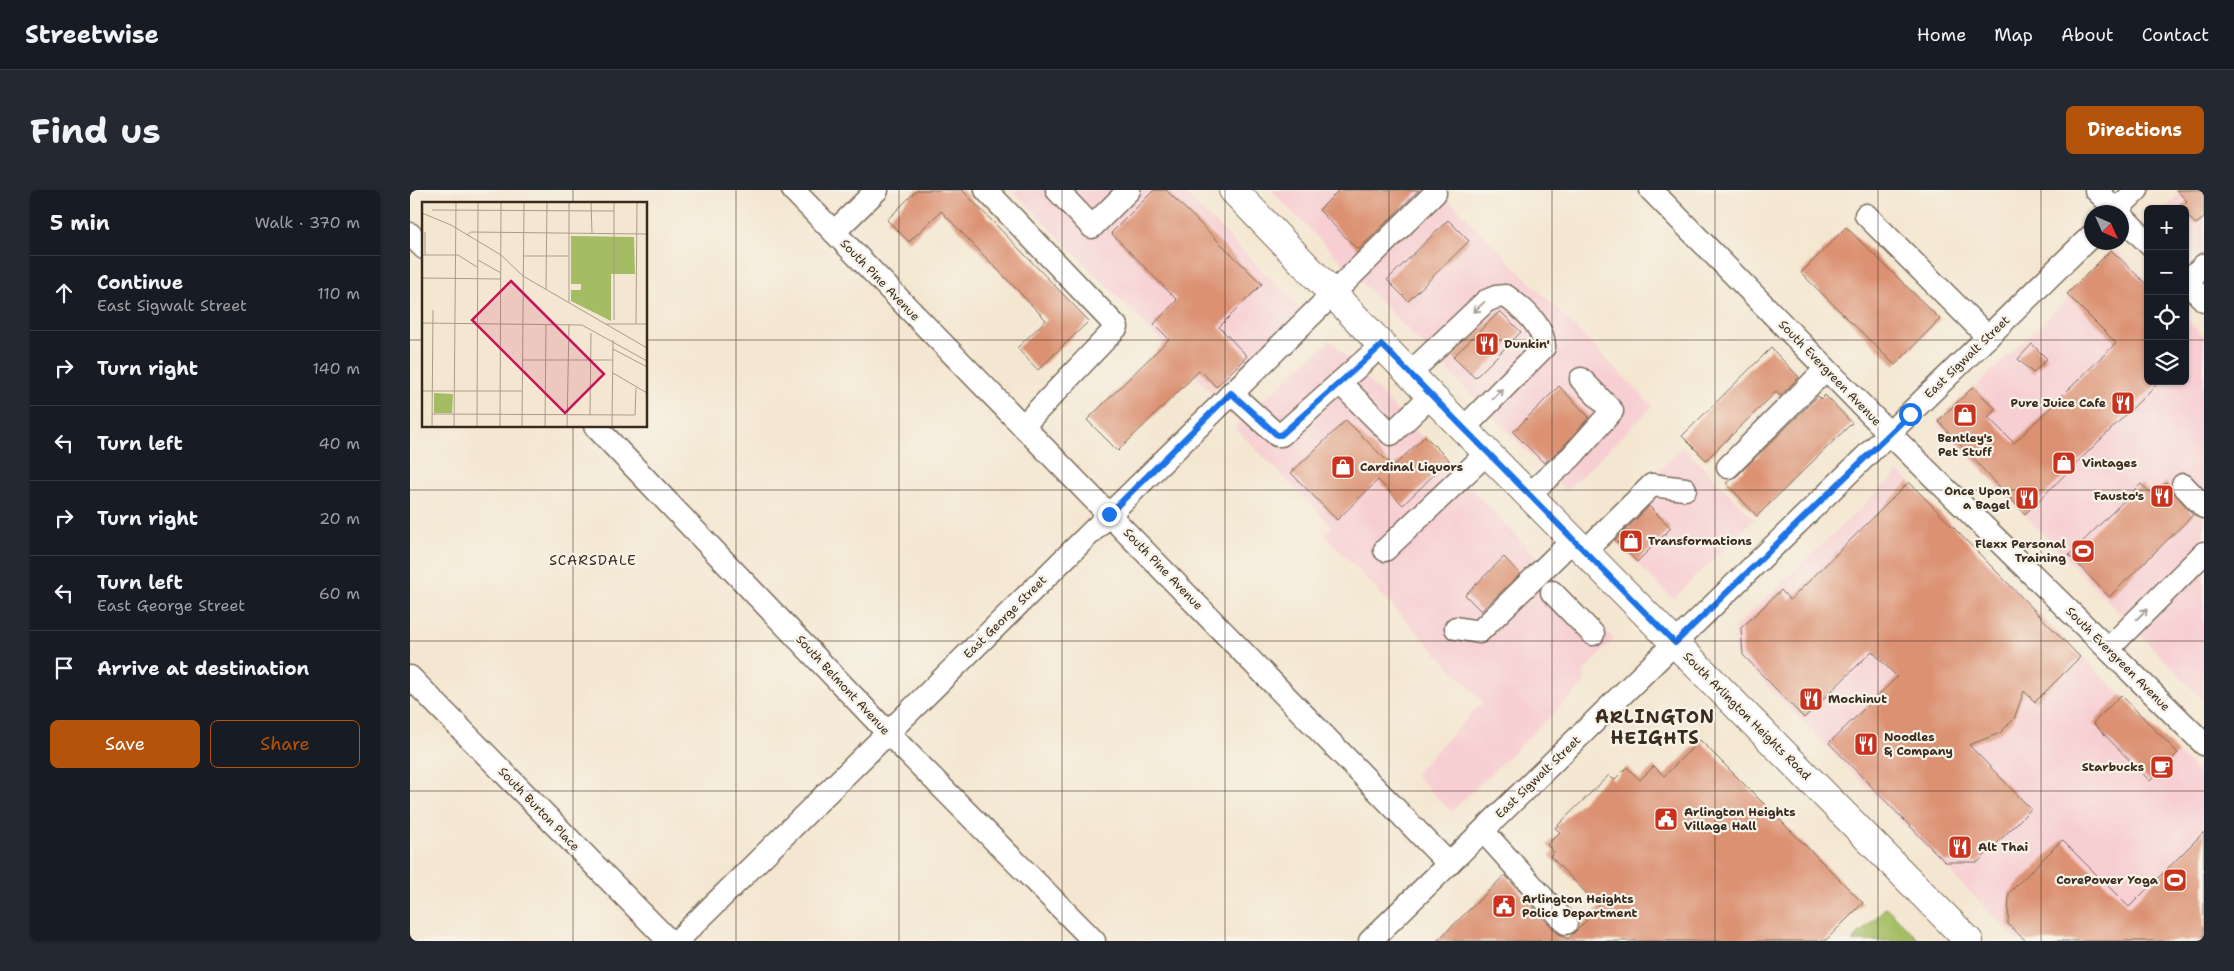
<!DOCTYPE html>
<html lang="en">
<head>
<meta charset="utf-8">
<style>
  body { margin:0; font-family:"Shantell Sans",sans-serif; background:#242831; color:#f1f3f6 }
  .controls { position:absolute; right:15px; top:15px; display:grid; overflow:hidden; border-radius:8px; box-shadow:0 1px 4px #0004 }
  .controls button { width:45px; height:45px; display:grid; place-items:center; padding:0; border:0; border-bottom:1px solid #363941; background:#171b24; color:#f1f3f6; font:25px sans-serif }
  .compass { position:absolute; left:1674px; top:15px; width:45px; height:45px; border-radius:50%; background:#171b24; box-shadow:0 1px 4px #0004; rotate:135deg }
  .stop { position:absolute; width:15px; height:15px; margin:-11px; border:4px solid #1a73e8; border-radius:50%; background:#fff }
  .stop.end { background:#1a73e8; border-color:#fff; box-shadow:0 1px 5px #0008 }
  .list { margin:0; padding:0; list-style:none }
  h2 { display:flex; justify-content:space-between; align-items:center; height:65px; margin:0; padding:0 20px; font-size:21px }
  h2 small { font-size:16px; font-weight:400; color:#9ea1a6 }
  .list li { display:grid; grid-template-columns:32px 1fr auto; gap:15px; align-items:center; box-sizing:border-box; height:75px; padding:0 20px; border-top:1px solid #363941 }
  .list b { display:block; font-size:19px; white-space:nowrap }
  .list p { margin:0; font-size:16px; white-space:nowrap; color:#9ea1a6 }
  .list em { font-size:16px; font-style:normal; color:#9ea1a6 }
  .actions { display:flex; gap:10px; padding:15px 20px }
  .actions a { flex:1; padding:11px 0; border:1px solid #b45309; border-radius:8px; text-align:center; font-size:18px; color:#b45309 }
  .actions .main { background:#b45309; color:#fff }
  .icon { flex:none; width:28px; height:28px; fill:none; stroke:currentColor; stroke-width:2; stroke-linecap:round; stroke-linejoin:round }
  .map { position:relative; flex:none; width:1794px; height:751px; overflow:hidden; border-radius:8px }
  header { display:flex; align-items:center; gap:30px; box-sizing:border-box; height:70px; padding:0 25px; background:#171b24; border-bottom:1px solid #363941 }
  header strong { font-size:24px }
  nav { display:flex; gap:28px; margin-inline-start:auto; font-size:18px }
  .intro { display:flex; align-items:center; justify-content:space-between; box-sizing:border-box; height:120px; padding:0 30px }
  h1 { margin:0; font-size:35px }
  .button { padding:12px 22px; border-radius:8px; background:#b45309; color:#fff; font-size:18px; font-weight:700 }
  main { display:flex; gap:30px; padding:0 30px }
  aside { flex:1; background:#171b24; border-radius:8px; box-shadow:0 1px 4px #0004 }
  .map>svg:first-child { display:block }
  .built { fill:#f7cfd3 }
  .green { fill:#a4bd63; stroke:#707440 }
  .building { fill:#db9172 }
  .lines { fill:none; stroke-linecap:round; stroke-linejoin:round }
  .minor-casing { stroke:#7c6c5d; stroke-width:25 }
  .major-casing { stroke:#7c6c5d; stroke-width:30 }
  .minor { stroke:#fff; stroke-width:22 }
  .major { stroke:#fff; stroke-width:28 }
  .oneway { stroke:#a79f9a }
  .route { stroke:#1a73e8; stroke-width:6 }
  .grid { fill:none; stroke:#3b2a1e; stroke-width:1; stroke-opacity:0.55 }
  .labels { text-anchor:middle; stroke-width:4.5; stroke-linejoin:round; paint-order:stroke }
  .street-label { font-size:12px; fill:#3b2a1e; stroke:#f7f3e8 }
  .poi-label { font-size:12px; font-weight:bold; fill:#3b2a1e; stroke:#f7f3e8; text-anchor:start }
  .neighbourhood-label { font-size:14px; letter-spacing:1px; fill:#3b2a1e; stroke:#f7f3e8 }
  .district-label { font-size:18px; font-weight:bold; letter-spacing:1px; fill:#3b2a1e; stroke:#f7f3e8 }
  .inset-road { fill:none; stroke:#aa9b89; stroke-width:1 }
  .view { fill:#c2185b; fill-opacity:0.15; stroke:#c2185b; stroke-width:2.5 }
  .inset-edge { fill:none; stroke:#3b2a1e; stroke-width:2.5 }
</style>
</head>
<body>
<header>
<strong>Streetwise</strong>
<nav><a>Home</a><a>Map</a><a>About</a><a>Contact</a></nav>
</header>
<div class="intro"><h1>Find us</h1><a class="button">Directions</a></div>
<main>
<aside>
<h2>5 min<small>Walk · 370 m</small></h2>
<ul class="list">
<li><svg class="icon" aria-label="ahead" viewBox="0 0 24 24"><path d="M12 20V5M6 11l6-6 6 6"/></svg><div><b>Continue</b><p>East Sigwalt Street</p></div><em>110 m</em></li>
<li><svg class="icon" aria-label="right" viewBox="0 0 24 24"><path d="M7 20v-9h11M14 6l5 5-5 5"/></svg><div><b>Turn right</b></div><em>140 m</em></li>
<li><svg class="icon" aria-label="left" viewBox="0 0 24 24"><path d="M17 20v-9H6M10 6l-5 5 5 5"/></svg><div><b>Turn left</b></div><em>40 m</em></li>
<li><svg class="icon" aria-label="right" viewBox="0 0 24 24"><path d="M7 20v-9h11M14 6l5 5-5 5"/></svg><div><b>Turn right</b></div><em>20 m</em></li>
<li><svg class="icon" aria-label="left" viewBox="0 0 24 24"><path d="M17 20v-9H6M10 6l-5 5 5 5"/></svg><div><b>Turn left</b><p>East George Street</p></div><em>60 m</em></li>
<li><svg class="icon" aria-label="arrive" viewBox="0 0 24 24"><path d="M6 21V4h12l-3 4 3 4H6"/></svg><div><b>Arrive at destination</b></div></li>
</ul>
<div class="actions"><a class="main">Save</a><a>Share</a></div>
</aside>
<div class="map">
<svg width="1794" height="751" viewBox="0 0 1794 751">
  <rect width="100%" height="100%" fill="#f7f3e8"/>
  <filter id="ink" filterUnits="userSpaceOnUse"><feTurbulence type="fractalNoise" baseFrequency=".02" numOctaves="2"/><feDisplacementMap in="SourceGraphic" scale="10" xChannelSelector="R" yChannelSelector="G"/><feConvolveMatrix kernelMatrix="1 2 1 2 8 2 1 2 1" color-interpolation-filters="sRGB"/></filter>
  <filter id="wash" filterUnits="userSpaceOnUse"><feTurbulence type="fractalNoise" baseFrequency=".0096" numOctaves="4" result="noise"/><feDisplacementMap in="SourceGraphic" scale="20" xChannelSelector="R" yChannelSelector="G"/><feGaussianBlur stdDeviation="1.12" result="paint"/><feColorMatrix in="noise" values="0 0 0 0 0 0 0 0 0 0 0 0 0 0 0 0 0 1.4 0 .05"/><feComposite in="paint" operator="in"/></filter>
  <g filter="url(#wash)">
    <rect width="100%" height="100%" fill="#f4e7d1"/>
    <g class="built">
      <polygon points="603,0 772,0 886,114 887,125 802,203"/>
      <polygon points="861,0 1029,0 1243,216 1156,301"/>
      <polygon points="1773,0 1794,0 1794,70 1775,51 1775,19 1754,19"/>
      <polygon points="1707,61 1738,91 1738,191 1775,191 1775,128 1794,146 1794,511 1527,234"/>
      <polygon points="920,150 1204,449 1174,481 1174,494 1041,622 1004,584 1073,512 914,344 922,336 824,237"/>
      <polygon points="1273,257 1344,329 1263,409 1191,337"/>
      <polygon points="1489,282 1794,589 1794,751 1608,751 1325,463 1324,438"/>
    </g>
    <polygon class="green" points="1476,717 1510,751 1442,751"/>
    <g id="blocks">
      <g class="building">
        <polygon points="507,0 552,0 679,131 628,180 607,158 636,130 531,21 499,52 477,30"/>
        <polygon points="744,0 756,0 852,94 809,137 837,166 806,197 790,180 708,261 677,230 759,149 744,134 767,110 701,43"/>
        <polygon points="929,0 1009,0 948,60 909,20"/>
        <polygon points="1766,0 1794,0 1794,28 1786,34 1775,24 1775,19 1770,18 1777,11"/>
        <polygon points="1038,30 1059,51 998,111 977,90"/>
        <polygon points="1436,37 1530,129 1485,175 1391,83"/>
        <polygon points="1701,60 1738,96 1738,191 1750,191 1615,324 1528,231 1563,197 1586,219 1578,227 1604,253 1706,153 1657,104"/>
        <polygon points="1090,121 1111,142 1065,188 1043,167"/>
        <polygon points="1622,154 1637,169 1623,183 1608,169"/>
        <polygon points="1361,158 1389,187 1370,206 1366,202 1296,270 1272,246"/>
        <polygon points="1149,196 1179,227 1152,258 1134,273 1103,242"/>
        <polygon points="1415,205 1442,233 1347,326 1316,293 1327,286 1408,206 1411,209"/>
        <polygon points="936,230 983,277 1015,246 1039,270 993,315 968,290 927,330 881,283"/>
        <polygon points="1499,292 1670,467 1625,512 1614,501 1604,529 1590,543 1559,555 1621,619 1568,672 1535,672 1419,553 1487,487 1462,461 1394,528 1333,465 1331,438 1371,400 1380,410"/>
        <polygon points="1756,292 1783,325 1699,407 1659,365 1731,294 1743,305"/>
        <polygon points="1239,316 1261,338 1227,372 1205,350"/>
        <polygon points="1094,367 1110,384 1071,421 1055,405"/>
        <polygon points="1711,505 1768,563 1740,591 1683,533"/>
        <polygon points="1290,550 1453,713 1415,751 1027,751 1095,685 1146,742 1158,749 1190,717 1140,666 1144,662 1137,655 1150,642 1145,638 1199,585 1204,590 1217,577 1230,590 1244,576 1254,586"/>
        <polygon points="1794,642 1794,751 1616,751 1598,734 1599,703 1652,650 1719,717"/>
      </g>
    </g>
  </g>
  <g filter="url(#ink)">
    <use href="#blocks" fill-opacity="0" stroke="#7c6c5d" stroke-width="1"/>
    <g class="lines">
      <g class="minor-casing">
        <g id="minor">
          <polyline points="383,0 1039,674"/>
          <polyline points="576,0 707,137 613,236"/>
          <polyline points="647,0 682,37 719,0"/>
          <polyline points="1241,0 1479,243 1794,554"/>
          <polyline points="1686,0 1708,22"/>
          <polyline points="1704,22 1727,0"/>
          <polyline points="1456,25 1578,147"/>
          <polyline points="1712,26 1738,53"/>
          <polyline points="424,42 467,0"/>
          <polyline points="0,44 14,58"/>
          <polyline points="1775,91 1794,110"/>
          <polyline points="1776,92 1794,75"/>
          <path d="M999 184 1076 111 1086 107 1096 106C1112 118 1134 135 1134 157L1053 239"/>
          <polyline points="930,193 981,244 1021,206"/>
          <polyline points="821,203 867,245 871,245 972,155"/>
          <polyline points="185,236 478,543 684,751"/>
          <polyline points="1318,277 1416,179"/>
          <polyline points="1773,295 1794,317"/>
          <polyline points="1118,305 1161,267 1202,221 1171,189"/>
          <polyline points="975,360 1077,263"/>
          <polyline points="1174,362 1242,295 1275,299"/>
          <polyline points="1142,402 1183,444"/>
          <polyline points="1046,438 1069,442 1163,350"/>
          <polyline points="1698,459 1794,363"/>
          <polyline points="0,487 259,751"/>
          <polyline points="1073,641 1156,733"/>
          <polyline points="267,751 1025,3"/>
          <polyline points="960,751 1682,45"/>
        </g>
      </g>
      <g class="major-casing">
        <polyline id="major" points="823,0 1021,206 1559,751"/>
      </g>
      <use href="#minor" class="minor"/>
      <use href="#major" class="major"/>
    </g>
    <defs><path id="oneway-shaft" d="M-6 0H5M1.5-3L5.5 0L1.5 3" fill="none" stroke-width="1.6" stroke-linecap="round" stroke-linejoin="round" transform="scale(1.25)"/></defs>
    <g class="oneway">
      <use href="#oneway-shaft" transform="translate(1069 117) rotate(137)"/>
      <use href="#oneway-shaft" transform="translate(1088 204) rotate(-45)"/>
      <use href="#oneway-shaft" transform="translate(1732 424) rotate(-45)"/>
    </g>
  </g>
  <g class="lines" filter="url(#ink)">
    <polyline class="route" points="699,324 821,203 867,245 871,245 972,155 1265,453 1500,224"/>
  </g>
  <path class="grid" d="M163 0V14M326 0V751M489 0V751M652 0V751M815 0V751M979 0V751M1142 0V751M1305 0V751M1468 0V751M1631 0V751M0 150H14M236 150H1738M1775 150H1794M163 236V751M0 300H1794M0 451H1794M0 601H1794"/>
  <defs>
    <g id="restaurant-square" transform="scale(1.25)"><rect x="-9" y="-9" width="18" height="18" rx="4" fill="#c8321e" stroke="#f7f3e8"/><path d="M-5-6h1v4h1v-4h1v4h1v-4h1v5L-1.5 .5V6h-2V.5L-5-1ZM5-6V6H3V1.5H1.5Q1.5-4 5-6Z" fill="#fff"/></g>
    <g id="shop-square" transform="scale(1.25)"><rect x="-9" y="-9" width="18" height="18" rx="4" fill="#c8321e" stroke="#f7f3e8"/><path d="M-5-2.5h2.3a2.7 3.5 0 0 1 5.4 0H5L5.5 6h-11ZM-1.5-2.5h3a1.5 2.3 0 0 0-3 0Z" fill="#fff"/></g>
    <g id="stadium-square" transform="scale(1.25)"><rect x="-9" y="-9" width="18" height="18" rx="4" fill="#c8321e" stroke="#f7f3e8"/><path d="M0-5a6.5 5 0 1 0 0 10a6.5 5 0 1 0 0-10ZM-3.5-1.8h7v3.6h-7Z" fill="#fff"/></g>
    <g id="cafe-square" transform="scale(1.25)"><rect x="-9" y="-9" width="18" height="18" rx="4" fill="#c8321e" stroke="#f7f3e8"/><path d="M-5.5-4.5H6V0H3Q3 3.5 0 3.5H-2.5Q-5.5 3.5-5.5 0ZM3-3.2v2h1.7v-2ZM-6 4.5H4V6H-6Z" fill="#fff"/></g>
    <g id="civic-square" transform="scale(1.25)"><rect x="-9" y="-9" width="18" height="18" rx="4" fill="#c8321e" stroke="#f7f3e8"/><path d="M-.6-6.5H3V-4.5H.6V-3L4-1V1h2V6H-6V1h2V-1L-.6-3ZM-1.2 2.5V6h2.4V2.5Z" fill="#fff"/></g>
  </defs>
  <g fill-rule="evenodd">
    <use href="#restaurant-square" x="1077" y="154"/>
    <use href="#restaurant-square" x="1713" y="213"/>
    <use href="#shop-square" x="1555" y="225"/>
    <use href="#shop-square" x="1654" y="273"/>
    <use href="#shop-square" x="933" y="277"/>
    <use href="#restaurant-square" x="1752" y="306"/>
    <use href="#restaurant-square" x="1617" y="308"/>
    <use href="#shop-square" x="1221" y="351"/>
    <use href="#stadium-square" x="1673" y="361"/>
    <use href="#restaurant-square" x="1401" y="509"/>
    <use href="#restaurant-square" x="1456" y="554"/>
    <use href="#cafe-square" x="1752" y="577"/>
    <use href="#civic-square" x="1256" y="629"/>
    <use href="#restaurant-square" x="1550" y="657"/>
    <use href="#stadium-square" x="1765" y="690"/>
    <use href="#civic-square" x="1094" y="716"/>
  </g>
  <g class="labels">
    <g class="street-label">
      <text transform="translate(470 90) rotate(46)" y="4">South Pine Avenue</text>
      <text transform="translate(1557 167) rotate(-44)" y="4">East Sigwalt Street</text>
      <text transform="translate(1420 183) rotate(46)" y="4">South Evergreen Avenue</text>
      <text transform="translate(753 379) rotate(46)" y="4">South Pine Avenue</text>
      <text transform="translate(595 427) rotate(-45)" y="4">East George Street</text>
      <text transform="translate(1708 469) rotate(45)" y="4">South Evergreen Avenue</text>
      <text transform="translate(433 495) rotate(47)" y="4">South Belmont Avenue</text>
      <text transform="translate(1337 526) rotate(45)" y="4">South Arlington Heights Road</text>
      <text transform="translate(1128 587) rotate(-44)" y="4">East Sigwalt Street</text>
      <text transform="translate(129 619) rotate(46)" y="4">South Burton Place</text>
    </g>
    <g class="poi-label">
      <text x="1094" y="158">Dunkin'</text>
      <text x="1696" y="217" text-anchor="end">Pure Juice Cafe</text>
      <text x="1555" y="252" text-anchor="middle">Bentley's<tspan x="1555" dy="14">Pet Stuff</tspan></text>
      <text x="1672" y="277">Vintages</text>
      <text x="950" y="281">Cardinal Liquors</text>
      <text x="1600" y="305" text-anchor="end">Once Upon<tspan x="1600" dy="14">a Bagel</tspan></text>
      <text x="1734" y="310" text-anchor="end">Fausto's</text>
      <text x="1238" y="355">Transformations</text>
      <text x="1656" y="358" text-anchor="end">Flexx Personal<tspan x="1656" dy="14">Training</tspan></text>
      <text x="1418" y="513">Mochinut</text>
      <text x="1474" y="551">Noodles<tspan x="1474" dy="14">&amp; Company</tspan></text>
      <text x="1734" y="581" text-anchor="end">Starbucks</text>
      <text x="1274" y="626">Arlington Heights<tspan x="1274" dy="14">Village Hall</tspan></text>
      <text x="1568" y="661">Alt Thai</text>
      <text x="1748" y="694" text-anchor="end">CorePower Yoga</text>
      <text x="1112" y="713">Arlington Heights<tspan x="1112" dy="14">Police Department</tspan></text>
    </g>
    <g class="neighbourhood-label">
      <text x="183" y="375">SCARSDALE</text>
    </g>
    <g class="district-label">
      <text x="1245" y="533">ARLINGTON<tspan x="1245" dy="21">HEIGHTS</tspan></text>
    </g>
  </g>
  <g transform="translate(12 12)">
    <rect width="225" height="225" fill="#f4e7d1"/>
    <path d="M149 34 212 35 213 72H189V119L149 99V88H159V82H149ZM12 191 31 192 30 211H12Z" fill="#a4bd63"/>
    <path class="inset-road" d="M169 0 170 31M10 8 192 9M0 11 29 23 79 53 101 74 225 146M45 33 49 30 225 32M0 53H36L55 65M3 53V30M102 54H147M56 58 79 71M0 76 79 77M124 87 125 0M147 100V0M192 118V0M0 121 160 123 225 159M184 122H225M214 122 215 0M191 147 225 165M101 158H191M191 171 225 191M0 189H100M10 212 213 213 214 186M168 213 169 131M10 225 11 108M32 225 34 0M55 225 56 0M78 225 79 0M100 225 102 0M123 225 124 122M145 225 147 122M190 225 191 138"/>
    <path class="view" d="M89 79 182 172 143 211 50 118Z"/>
    <rect width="225" height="225" class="inset-edge"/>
  </g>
</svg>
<div class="controls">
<button>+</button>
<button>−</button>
<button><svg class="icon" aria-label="locate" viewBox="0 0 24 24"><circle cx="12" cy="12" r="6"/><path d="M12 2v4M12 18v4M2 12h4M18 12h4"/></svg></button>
<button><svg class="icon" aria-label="layers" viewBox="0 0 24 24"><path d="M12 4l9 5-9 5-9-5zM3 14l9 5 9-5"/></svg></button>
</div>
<svg class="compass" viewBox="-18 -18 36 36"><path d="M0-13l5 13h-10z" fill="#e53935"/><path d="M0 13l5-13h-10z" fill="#9ea1a6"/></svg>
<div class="stop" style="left:1500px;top:224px"></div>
<div class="stop end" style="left:699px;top:324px"></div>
</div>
</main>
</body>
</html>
